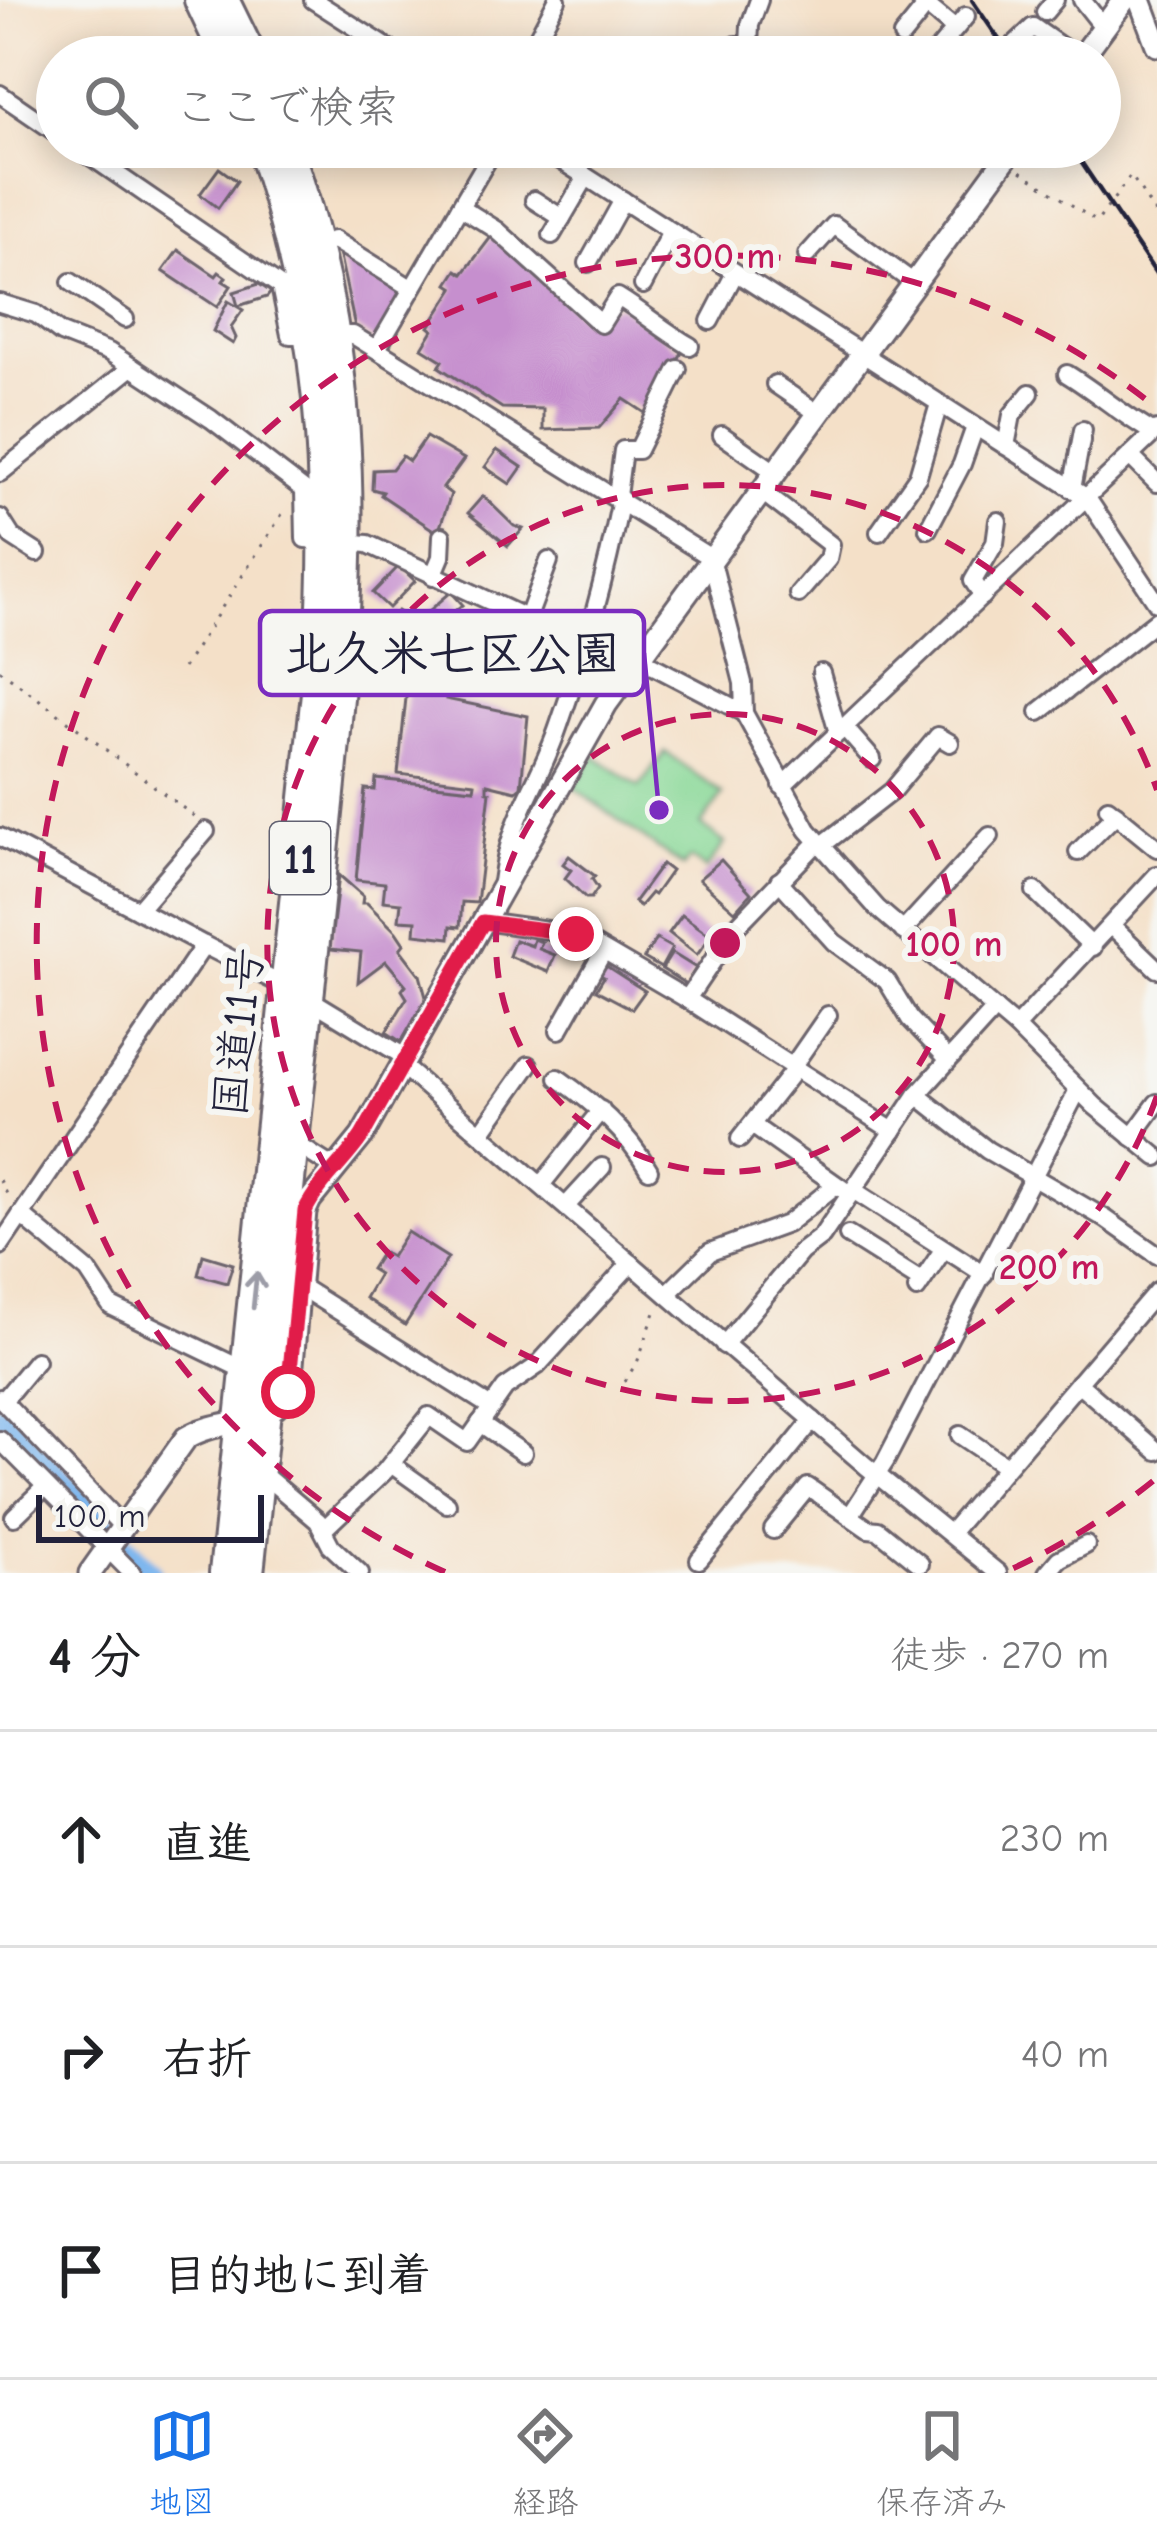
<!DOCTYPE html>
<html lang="ja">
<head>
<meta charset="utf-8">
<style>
  body { margin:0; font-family:"Comic Neue","Klee One",sans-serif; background:#f6f6f6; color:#202124 }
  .scale { position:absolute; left:36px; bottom:30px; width:228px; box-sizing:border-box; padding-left:12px; border:6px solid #22223b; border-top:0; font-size:33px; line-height:42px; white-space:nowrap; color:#22223b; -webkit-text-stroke:9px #f6f6f2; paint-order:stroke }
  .stop { position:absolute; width:36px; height:36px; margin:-27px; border:9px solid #e11d48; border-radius:50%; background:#fff }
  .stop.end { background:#e11d48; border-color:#fff; box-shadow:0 3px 12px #0008 }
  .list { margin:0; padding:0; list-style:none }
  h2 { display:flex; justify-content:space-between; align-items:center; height:156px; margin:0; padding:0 48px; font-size:51px }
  h2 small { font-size:39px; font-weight:400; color:#757577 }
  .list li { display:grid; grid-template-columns:78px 1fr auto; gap:36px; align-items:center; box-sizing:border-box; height:216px; padding:0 48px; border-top:3px solid #e0e0e0 }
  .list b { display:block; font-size:45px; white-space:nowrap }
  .list em { font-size:39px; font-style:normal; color:#757577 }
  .icon { flex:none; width:66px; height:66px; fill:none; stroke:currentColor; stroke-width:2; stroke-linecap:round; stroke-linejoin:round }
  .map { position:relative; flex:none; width:1157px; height:1573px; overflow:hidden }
  .search { position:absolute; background:#fff; box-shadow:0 6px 30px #0003; left:36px; right:36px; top:36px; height:132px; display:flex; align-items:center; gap:30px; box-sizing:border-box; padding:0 42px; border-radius:66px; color:#757577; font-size:45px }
  .sheet { height:804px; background:#fff }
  nav { display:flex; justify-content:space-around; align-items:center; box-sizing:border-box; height:168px; border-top:3px solid #e0e0e0; background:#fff; font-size:33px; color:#757577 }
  nav a { display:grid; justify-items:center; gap:6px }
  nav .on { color:#1a73e8 }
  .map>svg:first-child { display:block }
  .green { fill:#89d897; stroke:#567d69; stroke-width:3 }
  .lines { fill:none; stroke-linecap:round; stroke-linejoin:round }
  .river { stroke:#7db6ee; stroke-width:27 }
  .building { fill:#c68fce }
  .street-casing { stroke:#6c646c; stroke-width:22 }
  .secondary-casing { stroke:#6c646c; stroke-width:27 }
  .highway-casing { stroke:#6c646c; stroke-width:36 }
  .path { stroke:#6c646c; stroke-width:3; stroke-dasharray:3 9; stroke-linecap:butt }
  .street { stroke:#fff; stroke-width:16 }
  .secondary { stroke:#fff; stroke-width:21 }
  .highway { stroke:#fff; stroke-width:30 }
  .rail { stroke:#22223b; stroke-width:4.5 }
  .oneway { stroke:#9c9ca7 }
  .route { stroke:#e11d48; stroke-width:15 }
  .ring { fill:none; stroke:#c2185b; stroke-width:6; stroke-dasharray:21 15 }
  .labels { text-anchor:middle; stroke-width:12; stroke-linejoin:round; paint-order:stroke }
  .shield { fill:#f6f6f2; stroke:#626272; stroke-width:3 }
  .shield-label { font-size:42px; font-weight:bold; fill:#22223b }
  .street-label { font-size:45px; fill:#22223b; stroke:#f6f6f2 }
  .centre { fill:#c2185b; stroke:#f6f6f2; stroke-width:6 }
  .ring-label { font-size:36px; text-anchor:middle; font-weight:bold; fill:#c2185b; stroke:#f6f6f2; stroke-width:12; stroke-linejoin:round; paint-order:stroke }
  .leader { fill:none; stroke:#7b2cbf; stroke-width:4.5 }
  .callout-dot { fill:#7b2cbf; stroke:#f6f6f2; stroke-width:4.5 }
  .callout { fill:#f6f6f2; stroke:#7b2cbf; stroke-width:4.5 }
  .callout-label { font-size:48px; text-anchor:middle; font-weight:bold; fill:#22223b }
</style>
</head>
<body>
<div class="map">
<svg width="1157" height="1573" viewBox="0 0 1157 1573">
  <rect width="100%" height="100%" fill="#f6f6f2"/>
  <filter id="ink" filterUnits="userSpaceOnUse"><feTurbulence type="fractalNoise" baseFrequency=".00833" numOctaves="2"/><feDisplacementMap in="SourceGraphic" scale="24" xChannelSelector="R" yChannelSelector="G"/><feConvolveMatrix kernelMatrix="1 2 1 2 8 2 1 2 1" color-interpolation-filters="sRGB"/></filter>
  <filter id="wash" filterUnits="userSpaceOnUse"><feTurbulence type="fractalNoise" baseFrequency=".004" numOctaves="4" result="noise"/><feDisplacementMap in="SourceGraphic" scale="48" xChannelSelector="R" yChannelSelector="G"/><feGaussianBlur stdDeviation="2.7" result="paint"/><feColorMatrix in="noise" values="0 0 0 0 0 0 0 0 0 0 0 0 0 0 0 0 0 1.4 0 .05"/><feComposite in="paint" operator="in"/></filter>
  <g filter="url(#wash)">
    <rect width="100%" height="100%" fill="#f4e0c8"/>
    <polygon class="green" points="665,752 723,794 701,825 725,843 706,869 690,858 683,867 573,787 595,756 639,787"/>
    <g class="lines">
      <polyline class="river" points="0,1419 148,1573"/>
    </g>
    <g id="blocks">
      <g class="building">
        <polygon points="219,168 237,181 218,208 200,194"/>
        <polygon points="494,233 584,320 618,305 683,351 647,414 624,399 599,428 543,430 543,409 502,408 439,367 443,361 422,348 433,330 429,327 454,288 448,284 457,270 463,274"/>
        <polygon points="178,250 216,276 219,272 226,277 223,281 231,286 217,307 163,271"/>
        <polygon points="339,252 406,291 376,342 355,327"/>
        <polygon points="259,284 271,292 267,297 238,306 234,292"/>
        <polygon points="228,301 243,310 231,327 236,338 233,344 213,331"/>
        <polygon points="426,437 464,459 443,488 451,494 438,533 381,495 383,492 372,489 373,470 392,469 402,456 409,461"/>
        <polygon points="497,450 522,467 510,484 485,467"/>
        <polygon points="483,496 514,526 523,529 508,546 468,513"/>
        <polygon points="399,566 415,581 389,608 373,593"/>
        <polygon points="451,592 463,605 425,635 416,648 386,627 398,611 415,623"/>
        <polygon points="408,679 448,683 446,699 528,716 521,787 516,791 487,784 487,791 490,792 477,903 462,902 460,927 451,926 450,938 415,934 416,921 399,920 401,903 383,901 385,883 356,880 365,789 375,790 376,779 474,789 475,783 398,774"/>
        <polygon points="569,856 595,876 592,879 598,888 591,898 586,898 565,878 571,870 563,864"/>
        <polygon points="721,860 751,893 735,911 699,879"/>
        <polygon points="662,864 671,871 654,895 651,893 640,906 634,902"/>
        <polygon points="339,875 363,896 362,903 367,903 396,932 404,944 400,949 420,975 427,1001 403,1043 386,1032 407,998 402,990 406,985 386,961 358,982 361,952 330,949"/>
        <polygon points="682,915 711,936 697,955 669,933"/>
        <polygon points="534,939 542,942 539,949 555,955 548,972 509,956 515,940 532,946"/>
        <polygon points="656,939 672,948 661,968 644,958"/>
        <polygon points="672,953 696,968 686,984 662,969"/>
        <polygon points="600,962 645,991 632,1009 596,990 604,977 595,972"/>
        <polygon points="407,1232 448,1258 405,1325 365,1298 379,1274 371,1269 382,1252 391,1257"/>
        <polygon points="203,1255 233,1264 227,1283 198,1275"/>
      </g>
    </g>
  </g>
  <g filter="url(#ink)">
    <use href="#blocks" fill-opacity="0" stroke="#6c646c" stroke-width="3"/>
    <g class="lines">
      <g class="street-casing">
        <g id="street">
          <polyline points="313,0 402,57"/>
          <polyline points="920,0 955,29"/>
          <polyline points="1082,0 1104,28"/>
          <polyline points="1045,12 1055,0"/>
          <polyline points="902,36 927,5"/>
          <polyline points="736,45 749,46 750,25 759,0"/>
          <polyline points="1014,45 1033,27 1076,57"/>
          <polyline points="527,57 557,0"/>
          <polyline points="932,57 966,16"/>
          <polyline points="0,94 57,133"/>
          <polyline points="77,147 280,286 290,335 353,335 711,558 743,683 744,713 808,830 877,908 1016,1027 1095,1106 1157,1157"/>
          <polyline points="540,147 1087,498 1157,603"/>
          <polyline points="534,200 562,218"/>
          <path d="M460 207 497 230 601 324 618 297C644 313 663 330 690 346"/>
          <polyline points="552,235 586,177"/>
          <polyline points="316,245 334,240 411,288"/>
          <polyline points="807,255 834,225 914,283"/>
          <polyline points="588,263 623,200"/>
          <polyline points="71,282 125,319"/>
          <polyline points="643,285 671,231"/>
          <polyline points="0,303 36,314 61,333 109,352 211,419 304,490 305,539 368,544 573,640 638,658 744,713"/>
          <polyline points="710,321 735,273"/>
          <polyline points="377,349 495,147"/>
          <path d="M1067 374C1098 393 1122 415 1154 433"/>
          <polyline points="775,384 819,414"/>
          <polyline points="722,435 775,472"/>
          <polyline points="1006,446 1012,415 1030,393"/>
          <polyline points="1130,456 1157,483"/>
          <polyline points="0,473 132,367"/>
          <polyline points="1072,489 1083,430"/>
          <polyline points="761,491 831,545 828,559 798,594"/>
          <polyline points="617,496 623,450 638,450 678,369"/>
          <polyline points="0,518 12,537 37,553"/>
          <polyline points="928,529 962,464 975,427"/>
          <polyline points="879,532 918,476 939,404"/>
          <polyline points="433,576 441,557 442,536"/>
          <polyline points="983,596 973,581 995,543 998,521"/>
          <polyline points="527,620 549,561"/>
          <polyline points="535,659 543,627"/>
          <polyline points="821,673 838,733"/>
          <polyline points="1039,712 1157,620"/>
          <polyline points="844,727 872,759"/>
          <polyline points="782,786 1157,430"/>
          <polyline points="1108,808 1157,848"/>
          <polyline points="0,837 204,945"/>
          <polyline points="821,846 892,791 938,736 950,743"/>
          <polyline points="1078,852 1116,814"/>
          <polyline points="779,881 834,942 887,981 910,1019 948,1059"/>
          <path d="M502 882C510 815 539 785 559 725 585 652 606 575 621 499"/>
          <polyline points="1035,891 1093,947"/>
          <polyline points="138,910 206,831"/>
          <polyline points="483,921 576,934 687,999 893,1131"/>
          <polyline points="1112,926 1157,969"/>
          <polyline points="903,931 990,836"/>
          <polyline points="687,999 735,928 818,842"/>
          <polyline points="1016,1027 1157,875"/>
          <polyline points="559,1030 603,952"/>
          <polyline points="401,1065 866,1466 998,1573"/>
          <polyline points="792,1067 828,1015"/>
          <path d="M558 1078C595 1104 626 1130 649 1170"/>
          <polyline points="917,1095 987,1150 1106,1219 1157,1255"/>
          <polyline points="752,1125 844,1190"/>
          <polyline points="481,1133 529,1065"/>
          <polyline points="1132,1137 1157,1103"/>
          <polyline points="740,1139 795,1069"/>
          <polyline points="293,1142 326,1163 342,1164"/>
          <polyline points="541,1185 601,1110"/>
          <polyline points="853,1190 984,1274"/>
          <polyline points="566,1206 602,1167"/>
          <polyline points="21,1215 88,1271 111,1306 246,1371"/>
          <polyline points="848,1235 921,1281"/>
          <polyline points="0,1246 204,945 308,998 405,1057"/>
          <polyline points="299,1286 491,1407"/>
          <polyline points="917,1289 943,1250"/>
          <polyline points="667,1294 710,1252 787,1224 836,1185"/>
          <polyline points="724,1345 801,1252 822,1236 917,1095 995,1009"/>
          <polyline points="1078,1383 1157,1451"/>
          <polyline points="0,1398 122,1526"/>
          <polyline points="3,1401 36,1361"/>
          <polyline points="480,1423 523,1453"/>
          <polyline points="960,1435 1006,1466"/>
          <polyline points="0,1440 132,1573"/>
          <polyline points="391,1464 447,1504"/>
          <polyline points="258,1470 318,1521 331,1546 360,1573"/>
          <polyline points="850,1516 885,1462 1078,1090"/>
          <polyline points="14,1517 44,1488"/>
          <polyline points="323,1530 385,1471 429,1416 467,1442 505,1388 537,1366 631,1263"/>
          <polyline points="773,1530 808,1487 868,1529 878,1530 920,1564"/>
          <polyline points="951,1532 1157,1291"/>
          <polyline points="699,1560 813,1420"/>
          <polyline points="1047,1573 1059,1559 1086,1545"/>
        </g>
      </g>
      <g class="secondary-casing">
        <g id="secondary">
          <polyline points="1140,0 1157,45"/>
          <polyline points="1082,57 1124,0"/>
          <path d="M90 1573 186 1438C226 1413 280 1434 291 1376L305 1211 310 1200 362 1136 606 704 1014 147"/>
        </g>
      </g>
      <g class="highway-casing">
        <g id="highway">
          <polyline points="200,0 227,57"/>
          <polyline points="223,0 251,57"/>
          <path d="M225 1573 320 664C332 480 323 322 262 147"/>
          <path d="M248 1573C269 1353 295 1133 317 912 343 647 380 406 286 147"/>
        </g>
      </g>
      <g class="path">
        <polyline points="1021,171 1097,222 1131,175 1157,217"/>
        <polyline points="183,668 286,508"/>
        <polyline points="0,670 195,817"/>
        <polyline points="0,1180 10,1200"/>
        <polyline points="624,1381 637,1363 657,1307"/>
      </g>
      <use href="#street" class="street"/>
      <use href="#secondary" class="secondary"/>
      <use href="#highway" class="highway"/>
      <g class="rail">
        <polyline points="972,0 1011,57"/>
        <polyline points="1071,147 1157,275"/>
      </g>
    </g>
    <defs><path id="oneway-shaft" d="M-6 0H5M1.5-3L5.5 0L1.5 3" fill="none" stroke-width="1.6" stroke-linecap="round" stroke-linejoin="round" transform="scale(3)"/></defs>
    <use class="oneway" href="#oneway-shaft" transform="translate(255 1290) rotate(-84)"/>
  </g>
  <g class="lines" filter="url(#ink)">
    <path class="route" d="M288 1392 305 1211C319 1182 344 1163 362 1136L483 922 576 934"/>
  </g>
  <g class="ring">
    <circle cx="725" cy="943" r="229"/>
    <path d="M1157 1096A458 458 0 1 1 1157 790"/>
    <path d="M1153 1481A688 688 0 0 1 1005 1572M445 1572A688 688 0 1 1 1153 405"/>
  </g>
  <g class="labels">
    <rect class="shield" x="270" y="822" width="60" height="72" rx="9"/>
    <g class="shield-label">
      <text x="300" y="873">11</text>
    </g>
    <g class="street-label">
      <text transform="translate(237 1032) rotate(-84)" y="16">国道11号</text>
    </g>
  </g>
  <circle cx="725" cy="943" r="18" class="centre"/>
  <g class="ring-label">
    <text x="725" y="268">300 m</text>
    <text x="954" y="956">100 m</text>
    <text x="1049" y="1279">200 m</text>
  </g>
  <path class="leader" d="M659 810L644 653"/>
  <circle class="callout-dot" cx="659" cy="810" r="12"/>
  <rect class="callout" x="260" y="611" width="384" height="84" rx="12"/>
  <g class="callout-label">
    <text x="452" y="670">北久米七区公園</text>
  </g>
</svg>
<div class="scale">100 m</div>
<div class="stop" style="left:288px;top:1392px"></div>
<div class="stop end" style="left:576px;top:934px"></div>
<div class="search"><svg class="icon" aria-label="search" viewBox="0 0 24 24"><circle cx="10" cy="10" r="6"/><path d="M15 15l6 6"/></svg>ここで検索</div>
</div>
<section class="sheet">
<h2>4 分<small>徒歩 · 270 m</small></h2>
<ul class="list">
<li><svg class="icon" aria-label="ahead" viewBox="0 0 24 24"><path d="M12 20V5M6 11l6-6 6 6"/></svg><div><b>直進</b></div><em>230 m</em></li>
<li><svg class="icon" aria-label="right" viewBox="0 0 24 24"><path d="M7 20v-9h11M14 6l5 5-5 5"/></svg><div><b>右折</b></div><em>40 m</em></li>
<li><svg class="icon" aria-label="arrive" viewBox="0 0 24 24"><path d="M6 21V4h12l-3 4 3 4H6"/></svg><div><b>目的地に到着</b></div></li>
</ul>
</section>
<nav>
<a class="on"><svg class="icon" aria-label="map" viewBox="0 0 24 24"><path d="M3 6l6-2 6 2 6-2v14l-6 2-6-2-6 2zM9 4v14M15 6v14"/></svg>地図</a>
<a><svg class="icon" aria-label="directions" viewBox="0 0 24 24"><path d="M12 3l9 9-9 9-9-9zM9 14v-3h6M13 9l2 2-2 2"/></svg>経路</a>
<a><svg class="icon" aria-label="saved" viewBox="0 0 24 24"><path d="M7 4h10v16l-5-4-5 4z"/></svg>保存済み</a>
</nav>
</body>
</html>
